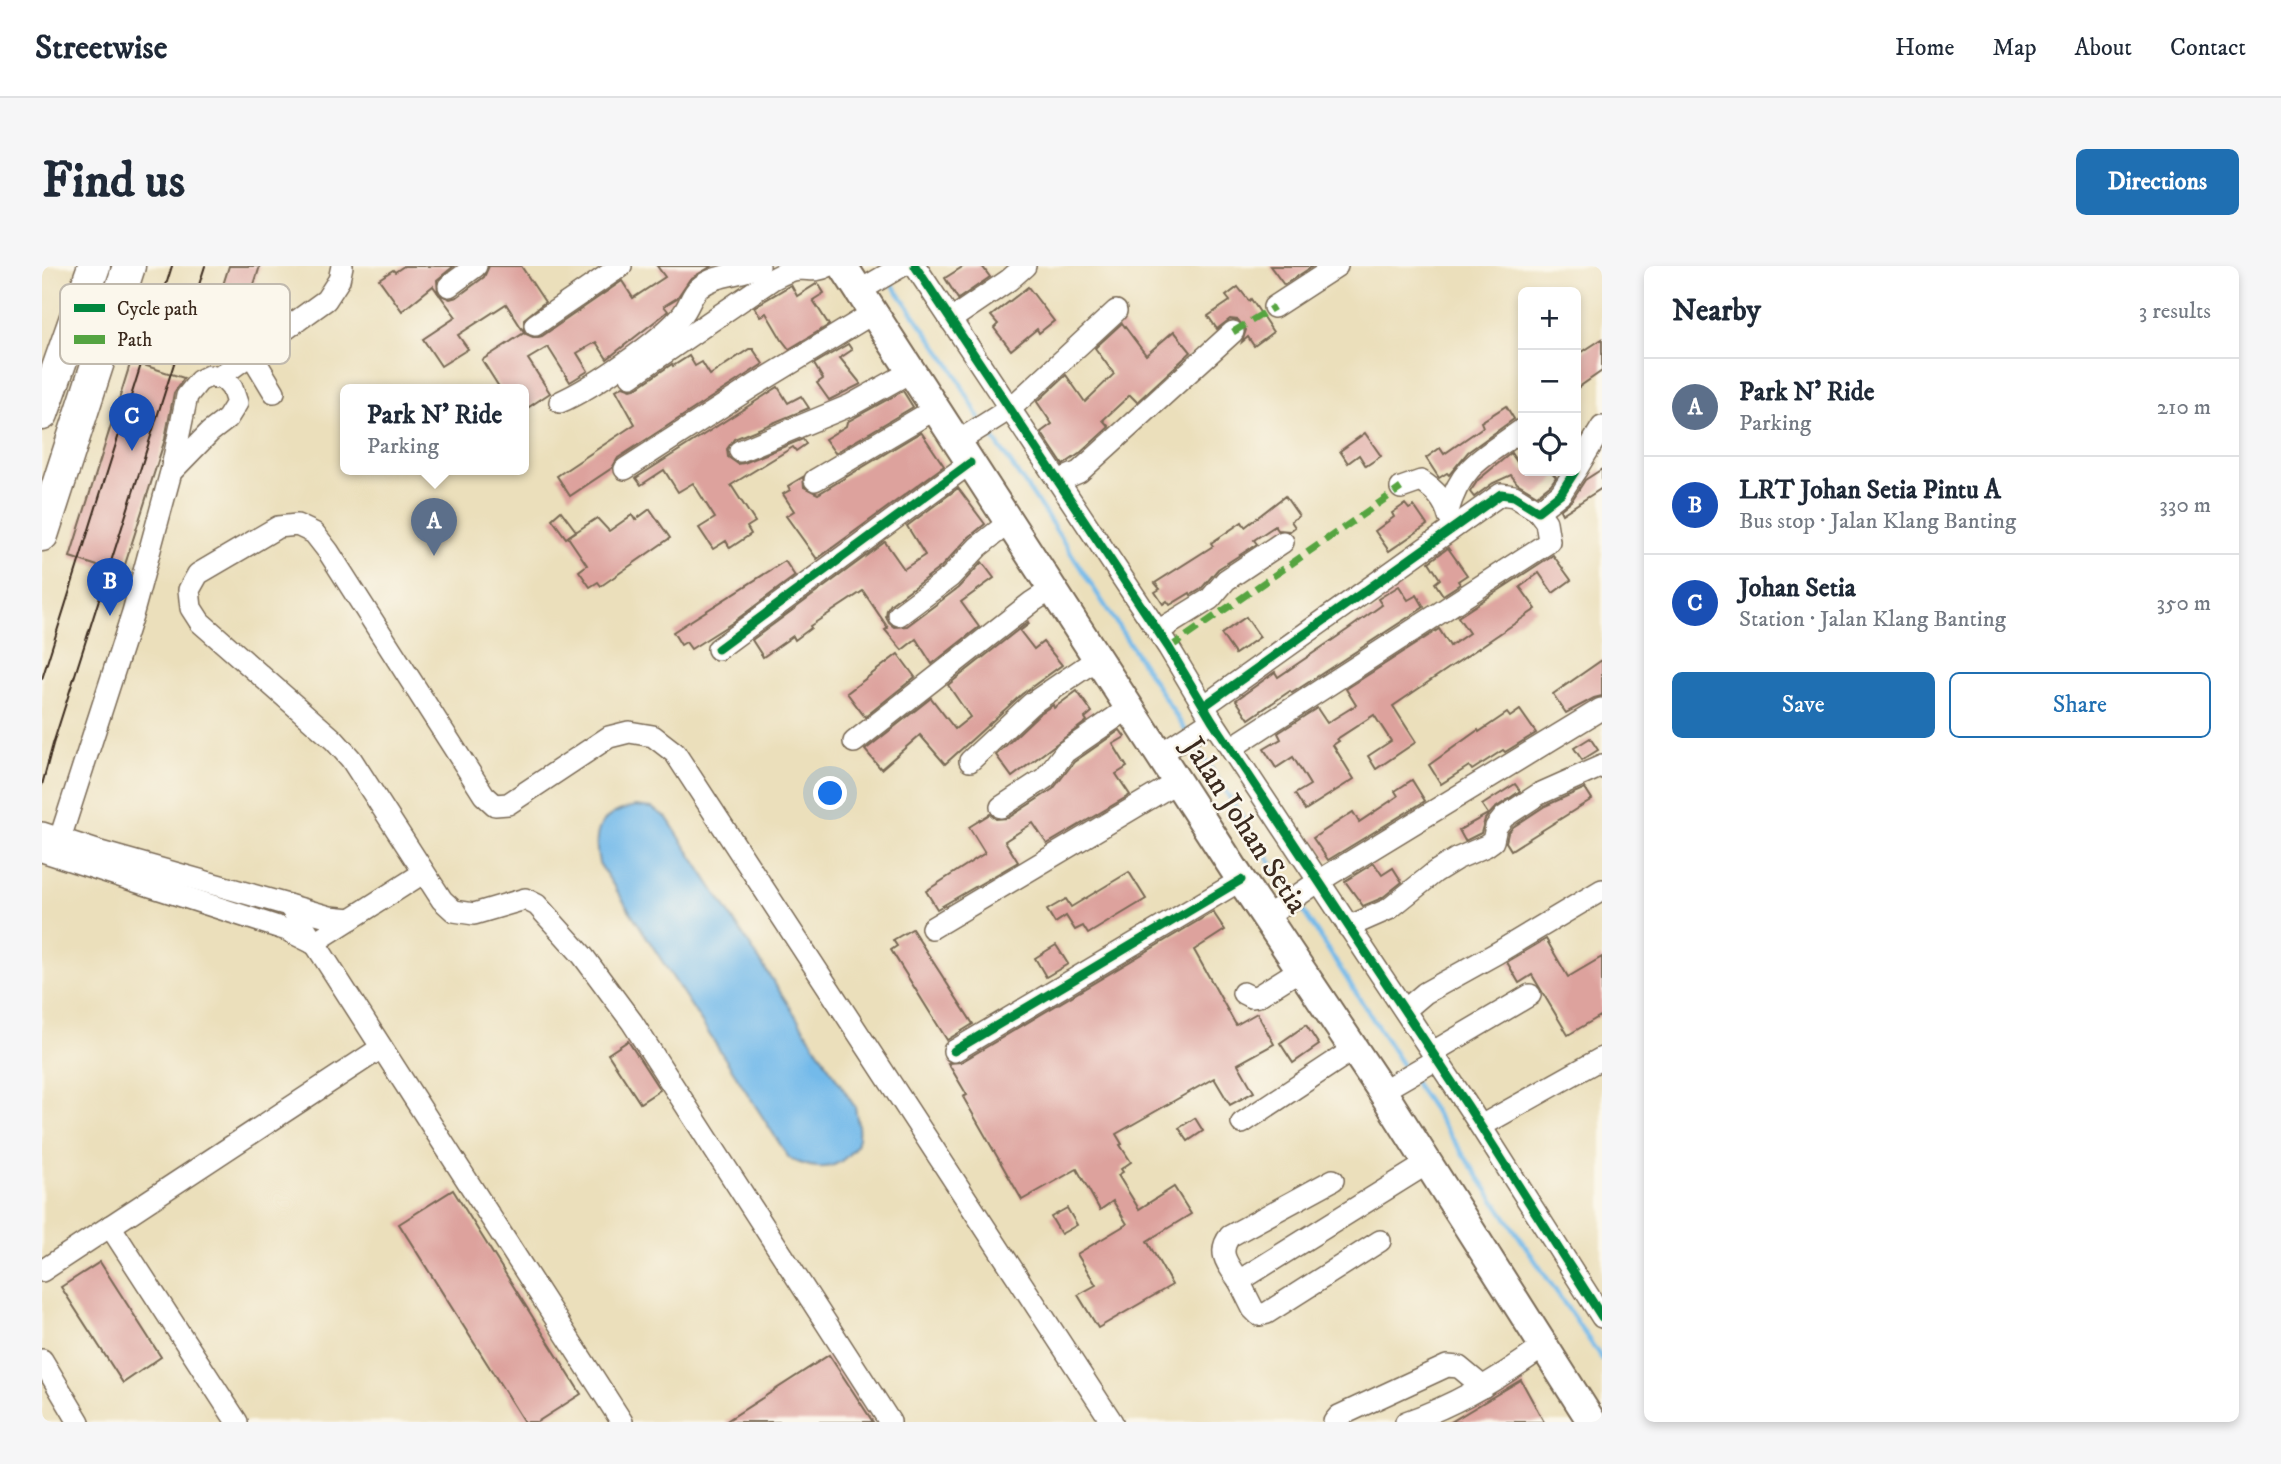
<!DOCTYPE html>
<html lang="en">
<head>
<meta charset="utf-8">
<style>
  body { margin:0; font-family:"IM FELL DW Pica",serif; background:#f6f6f7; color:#1f2937 }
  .controls { position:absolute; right:21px; top:21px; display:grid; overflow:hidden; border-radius:10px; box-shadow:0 4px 10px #0003 }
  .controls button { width:63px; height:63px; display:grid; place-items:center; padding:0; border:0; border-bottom:2px solid #e0e1e3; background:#fff; color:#1f2937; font:35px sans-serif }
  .you { position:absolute; left:789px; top:528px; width:24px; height:24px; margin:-18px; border:5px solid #fff; border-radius:50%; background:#1a73e8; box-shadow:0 0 0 10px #1a73e833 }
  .badge { display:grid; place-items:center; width:46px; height:46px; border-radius:50%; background:#1f6fb2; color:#fff; font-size:23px; font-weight:700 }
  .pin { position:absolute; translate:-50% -58px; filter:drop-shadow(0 2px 4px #0008) }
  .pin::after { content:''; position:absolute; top:37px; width:24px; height:21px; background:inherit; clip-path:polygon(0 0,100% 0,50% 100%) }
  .popup { position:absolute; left:298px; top:118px; width:189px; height:91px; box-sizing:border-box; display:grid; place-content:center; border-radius:10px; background:#fff; filter:drop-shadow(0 2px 5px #0005); font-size:23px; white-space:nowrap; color:#747a83 }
  .popup b { font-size:26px; color:#1f2937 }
  .popup::after { content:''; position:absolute; left:50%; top:100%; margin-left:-14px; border:14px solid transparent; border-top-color:#fff }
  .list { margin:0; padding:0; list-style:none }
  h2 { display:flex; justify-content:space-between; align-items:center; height:91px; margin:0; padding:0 28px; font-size:30px }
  h2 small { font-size:23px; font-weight:400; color:#747a83 }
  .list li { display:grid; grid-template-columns:46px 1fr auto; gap:21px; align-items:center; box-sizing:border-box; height:98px; padding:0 28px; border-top:2px solid #e0e1e3 }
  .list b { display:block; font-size:26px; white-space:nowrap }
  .list p { margin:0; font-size:23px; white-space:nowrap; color:#747a83 }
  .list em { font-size:23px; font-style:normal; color:#747a83 }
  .actions { display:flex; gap:14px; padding:21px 28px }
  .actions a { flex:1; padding:16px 0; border:2px solid #1f6fb2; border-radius:10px; text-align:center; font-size:24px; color:#1f6fb2 }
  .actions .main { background:#1f6fb2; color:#fff }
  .icon { flex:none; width:38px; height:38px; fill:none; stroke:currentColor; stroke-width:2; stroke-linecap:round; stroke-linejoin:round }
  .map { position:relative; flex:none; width:1560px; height:1156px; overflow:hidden; border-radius:10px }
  header { display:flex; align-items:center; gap:42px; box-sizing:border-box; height:98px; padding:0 35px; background:#fff; border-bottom:2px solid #e0e1e3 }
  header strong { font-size:33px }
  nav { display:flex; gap:38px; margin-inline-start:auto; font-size:24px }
  .intro { display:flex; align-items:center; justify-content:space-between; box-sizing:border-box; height:168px; padding:0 42px }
  h1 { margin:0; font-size:49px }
  .button { padding:18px 32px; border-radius:10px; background:#1f6fb2; color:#fff; font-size:24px; font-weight:700 }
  main { display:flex; gap:42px; padding:0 42px }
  aside { flex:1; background:#fff; border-radius:10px; box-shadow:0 4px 10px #0003 }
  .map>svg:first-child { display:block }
  .water { fill:#73baea; stroke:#577284; stroke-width:2 }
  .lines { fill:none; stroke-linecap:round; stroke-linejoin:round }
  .stream { stroke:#73baea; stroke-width:4.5 }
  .building { fill:#dda29d }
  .minor-casing { stroke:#796955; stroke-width:24 }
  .major-casing { stroke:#796955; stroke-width:32 }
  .highway-casing { stroke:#796955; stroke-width:35 }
  .minor { stroke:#fff; stroke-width:21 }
  .major { stroke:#fff; stroke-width:28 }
  .highway { stroke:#fff; stroke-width:32 }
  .tram { stroke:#3b2a1e; stroke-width:2 }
  .quiet { stroke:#54a441; stroke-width:7; stroke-dasharray:14 7; stroke-linecap:butt }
  .cycleway-casing { stroke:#fbf7ec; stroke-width:13 }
  .cycleway { stroke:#00873e; stroke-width:9 }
  .labels { text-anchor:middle; stroke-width:5; stroke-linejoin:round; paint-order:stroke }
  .street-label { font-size:30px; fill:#3b2a1e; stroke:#fbf7ec }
  .key { fill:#fbf7ec; stroke:#c1baae; stroke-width:2 }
  .key-label { font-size:19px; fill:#3b2a1e }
</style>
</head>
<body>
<header>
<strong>Streetwise</strong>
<nav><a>Home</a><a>Map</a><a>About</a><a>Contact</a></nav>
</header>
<div class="intro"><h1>Find us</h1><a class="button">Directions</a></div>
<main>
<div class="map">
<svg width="1560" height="1156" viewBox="0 0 1560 1156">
  <rect width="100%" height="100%" fill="#fbf7ec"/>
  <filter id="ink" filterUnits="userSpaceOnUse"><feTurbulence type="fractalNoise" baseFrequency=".0143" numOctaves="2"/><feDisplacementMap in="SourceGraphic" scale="14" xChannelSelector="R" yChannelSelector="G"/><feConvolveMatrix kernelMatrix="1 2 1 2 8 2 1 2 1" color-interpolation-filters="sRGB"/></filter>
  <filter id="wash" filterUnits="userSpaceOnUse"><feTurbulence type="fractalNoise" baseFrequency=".00686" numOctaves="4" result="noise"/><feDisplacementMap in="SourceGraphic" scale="28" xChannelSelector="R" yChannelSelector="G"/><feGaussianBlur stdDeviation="1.57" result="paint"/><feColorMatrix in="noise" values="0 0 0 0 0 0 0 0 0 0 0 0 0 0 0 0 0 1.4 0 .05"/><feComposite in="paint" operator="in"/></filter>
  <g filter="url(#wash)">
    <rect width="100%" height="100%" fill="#ebdfbb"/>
    <path class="water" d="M594 540 610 542 625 552 813 841C815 854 819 867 814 879 812 884 807 888 803 892 787 907 764 901 747 892L557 597C549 562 560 547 594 540Z"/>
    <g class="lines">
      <g class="stream">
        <polyline points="847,14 909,100 938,153"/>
        <polyline points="945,163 1005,250 1144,465"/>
        <polyline points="1151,475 1249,627"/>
        <polyline points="1256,637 1363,803"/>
        <polyline points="1370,813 1560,1093"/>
      </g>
    </g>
    <g id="blocks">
      <g class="building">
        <polygon points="187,0 218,0 209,28 181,19"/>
        <polygon points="362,0 412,0 395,14 396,27 391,20 360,45 337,13 351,4 353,6"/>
        <polygon points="447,0 479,0 503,36 482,53 482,66 464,38 416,69 426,83 399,100 381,73 414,51 397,28 408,33 415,31 442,11"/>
        <polygon points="615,0 670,0 648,13 635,32 622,40 626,45 620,50 565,93 554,76 535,87 546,105 528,116 506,81 486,93 508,127 481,145 481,124 459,124 440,94 482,67 493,72 500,70 580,15 591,32 623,11"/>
        <polygon points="922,0 940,0 948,11 916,33 903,12"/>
        <polygon points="1228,0 1271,0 1242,19"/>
        <polygon points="776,17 782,27 771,34 787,59 747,83 740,74 724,47 718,50 712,41 749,19 755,30"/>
        <polygon points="986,21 1012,55 997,67 995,63 969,84 952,62 956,58 949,50"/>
        <polygon points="1196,21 1207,35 1209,33 1231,66 1212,80 1206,71 1200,76 1204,64 1196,54 1188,53 1175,63 1166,50 1188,35 1184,30"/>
        <polygon points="1080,57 1104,89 1132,65 1149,86 1095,136 1088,129 1061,154 1067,161 1037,188 1021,199 999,166 1010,158 995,136 1024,109 1043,136 1072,108 1053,82"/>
        <polygon points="1560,73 1560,105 1534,123 1534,90"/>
        <polygon points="806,78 810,84 798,92 819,118 787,134 775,117 781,113 772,98"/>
        <polygon points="707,83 711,83 721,98 576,192 570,202 528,230 515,210 593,158 574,124 581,120 589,123 596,121 630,98 631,100 647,90 653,100 660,96 668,109"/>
        <polygon points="89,95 142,112 132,127 123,173 80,308 28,291"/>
        <polygon points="736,121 746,137 759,130 767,142 692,173 685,183 686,191 696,198 702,197 761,173 764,178 754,185 751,181 689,219 713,256 705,261 709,268 688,282 684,275 671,283 657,262 673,252 651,217 636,226 622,204 599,219 594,212"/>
        <polygon points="861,125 871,141 793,187 783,173 804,160 805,156"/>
        <polygon points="1464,140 1472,153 1426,186 1407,209 1405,207 1397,212 1384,192 1398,182 1402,188 1441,161 1439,156"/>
        <polygon points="879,166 902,200 775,293 744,250 752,245 741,228 748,224 746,220 761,211 762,221 776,228"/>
        <polygon points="1323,167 1339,190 1324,200 1317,189 1306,197 1298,185"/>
        <polygon points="1469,187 1481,205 1509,205 1514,211 1509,218 1495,229 1475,217 1469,209 1451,217 1432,231 1428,226 1436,214"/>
        <polygon points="1560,203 1560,222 1520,248 1518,244 1530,234 1543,214"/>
        <polygon points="916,222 943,258 926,272 899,301 849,338 845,344 844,351 847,357 852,361 865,360 916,322 940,296 952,312 919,336 937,361 890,398 874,373 860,384 843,364 846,362 821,325 768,360 769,362 753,374 751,370 721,391 710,374 843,276 862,303 883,289 865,260"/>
        <polygon points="1243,230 1257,250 1249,255 1253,261 1248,265 1236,264 1233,260 1212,274 1215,278 1176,303 1159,323 1149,329 1148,327 1128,339 1125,335 1121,338 1113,326 1118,323 1113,317 1171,280 1169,277 1200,256 1203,261"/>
        <polygon points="1363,238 1367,243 1372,240 1385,259 1347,285 1333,265 1352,251 1350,247"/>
        <polygon points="608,243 628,272 559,320 556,316 548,321 537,305 545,299 526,271 555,252 567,265 590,249 593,254"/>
        <polygon points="519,245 534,265 524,272 510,253"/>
        <polygon points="1406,282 1425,309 1416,315 1418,318 1401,329 1393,317 1398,313 1387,296"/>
        <polygon points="1511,289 1529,314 1511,327 1497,307 1478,321 1494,343 1351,440 1374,476 1334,503 1326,490 1349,475 1332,449 1295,473 1297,475 1291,479 1312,513 1263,544 1253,528 1268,519 1251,491 1234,502 1222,483 1239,473 1236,467 1275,442 1285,457 1314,439 1304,423 1397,363 1408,380 1427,367 1416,351"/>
        <polygon points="743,295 753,310 690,357 649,383 644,376 639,379 631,366"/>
        <polygon points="1357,320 1366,334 1375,329 1382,341 1250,427 1248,425 1207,453 1194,434 1233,406 1236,411 1305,364 1340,339 1336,333"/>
        <polygon points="1204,351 1218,371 1193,388 1179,368"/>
        <polygon points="986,356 987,358 978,365 992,383 1001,376 1020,399 980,428 903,498 878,469 839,503 823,484 889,432 913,463 928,451 906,419"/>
        <polygon points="856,388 873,411 823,451 805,427"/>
        <polygon points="1560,394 1560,430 1552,432 1524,447 1511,428"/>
        <polygon points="1035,425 1050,446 1043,452 1045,455 970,511 954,489 997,448 1011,439 1012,442"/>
        <polygon points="1478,444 1494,467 1463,486 1461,484 1430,504 1427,500 1399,518 1387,499 1436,464 1437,466 1465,447 1468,451"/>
        <polygon points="1078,464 1083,471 1071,478 1085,501 1074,508 1088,529 1005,578 991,557 963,575 976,596 895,643 884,625 943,587 927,561 948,548 954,553 966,552 1011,523 1032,496"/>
        <polygon points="1548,472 1556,484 1540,494 1532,482"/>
        <polygon points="1370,514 1383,535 1286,594 1271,572 1311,546 1317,556 1356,530 1353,525"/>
        <polygon points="1473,518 1478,525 1452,543 1443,553 1439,567 1423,575 1417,564 1446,548 1440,539"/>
        <polygon points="1543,522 1550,533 1469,584 1464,576 1466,567 1471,561 1503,540"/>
        <polygon points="1332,597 1340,609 1351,602 1360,616 1340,632 1321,640 1303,615"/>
        <polygon points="1087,606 1104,633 1046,668 1041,660 1033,664 1024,650 1013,657 1005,644 1024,633 1029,641"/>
        <polygon points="1171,646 1183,664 1152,684 1194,759 1215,747 1232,778 1196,798 1212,826 1188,839 1172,812 1074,868 1080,878 1078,879 1089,896 1079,903 1081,906 1076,909 1097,943 1132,921 1149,948 1105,975 1130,1019 1056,1062 1036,1029 1054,1019 1035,988 1085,958 1071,935 1058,944 1035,903 980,934 921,831 925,829 906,797 919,796"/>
        <polygon points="870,663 931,758 905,774 849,684 855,680 851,674"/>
        <polygon points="1504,673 1526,711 1560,691 1560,749 1526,769 1490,709 1477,717 1465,696"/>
        <polygon points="1014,679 1026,698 1004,711 993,692"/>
        <polygon points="1264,759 1277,779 1251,797 1238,777"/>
        <polygon points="586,775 618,824 598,837 566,788"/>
        <polygon points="1153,852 1161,865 1146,875 1137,862"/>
        <polygon points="411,924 539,1128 495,1156 482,1156 357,958"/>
        <polygon points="1025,942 1035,959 1019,968 1009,951"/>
        <polygon points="58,996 119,1091 81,1117 19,1021"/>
        <polygon points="787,1089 831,1156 683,1156"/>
        <polygon points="1479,1114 1502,1156 1409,1156"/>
      </g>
    </g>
  </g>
  <g filter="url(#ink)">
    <use href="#blocks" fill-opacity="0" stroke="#796955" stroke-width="2"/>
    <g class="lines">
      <g class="minor-casing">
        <g id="minor">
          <polyline points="873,0 1127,382 1170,454 1427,842 1560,1051"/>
          <polyline points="407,20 434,0"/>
          <polyline points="817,25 860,0"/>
          <polyline points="1232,41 1295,0"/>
          <polyline points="908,54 967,14 983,0"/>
          <polyline points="493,59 579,0"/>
          <polyline points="209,88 232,126"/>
          <path d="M589 110 729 14C738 9 746 4 757 3 769 3 775 6 786 0"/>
          <polyline points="176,112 284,34 297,14 300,0"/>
          <path d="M518 136C550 122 617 76 640 49 647 41 649 29 657 22 675 7 697 10 717 0"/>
          <polyline points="915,176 969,142 1074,45"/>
          <polyline points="698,185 809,139 870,105"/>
          <polyline points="583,203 713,119 831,47"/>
          <polyline points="1534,204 1560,161"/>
          <polyline points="773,214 893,143"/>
          <polyline points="1016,215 1037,206 1191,66"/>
          <path d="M1359 222 1379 215C1393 224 1403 234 1407 251"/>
          <path d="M1406 245C1419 198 1444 190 1481 163"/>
          <polyline points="857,349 908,311 936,281 966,257"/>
          <polyline points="1116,365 1168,333 1184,314 1241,276"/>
          <polyline points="676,383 928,197"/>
          <polyline points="1162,440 1459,228 1472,230 1496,245 1519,227 1533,205"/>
          <polyline points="812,476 990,336 1010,323"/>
          <polyline points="1189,482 1504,278 1507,275 1504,256 1496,245"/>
          <polyline points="1118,488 1170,454"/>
          <polyline points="928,495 989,438 1055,393"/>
          <polyline points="959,541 1003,512 1023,486 1087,442"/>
          <polyline points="0,567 55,585 246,639 256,651 580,1156"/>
          <polyline points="0,585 245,664 271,677"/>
          <polyline points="13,588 91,346 129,206 145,130 157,115 167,110 182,113 190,122 195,137 185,153 168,166 129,206"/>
          <polyline points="246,639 288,651 309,653"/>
          <polyline points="1224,651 1277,615 1559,443"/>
          <polyline points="1306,661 1347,643 1393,606 1414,593 1444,580 1451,575 1454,561 1462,551 1497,528 1560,500"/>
          <polyline points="890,662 1135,516"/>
          <polyline points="271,677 381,607"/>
          <polyline points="1201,727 1209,731 1216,730 1259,703"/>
          <polyline points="1363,744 1383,727 1455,687 1560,624"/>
          <polyline points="912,785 1199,614"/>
          <polyline points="1391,786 1488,729"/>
          <polyline points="1340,825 1395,793"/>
          <polyline points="1200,857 1312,783"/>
          <polyline points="1439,860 1560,792"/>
          <path d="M1291 914 1188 970C1174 987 1187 1000 1197 1015L1386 897"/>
          <polyline points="68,960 195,1156"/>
          <polyline points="0,1005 339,782"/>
          <polyline points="1197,1015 1211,1043 1217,1049 1225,1047 1338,975"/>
          <polyline points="0,1094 37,1156"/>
          <polyline points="848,1156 590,756 541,690 495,639 483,633 432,648 412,645 400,634 309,493 292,474 158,356 149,342 147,324 156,308 236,261 255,259 272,267 286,285 442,529 453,539 466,538 567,471 587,466 611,470 633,487 1070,1156"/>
          <polyline points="1292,1156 1297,1150 1405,1100 1417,1101 1441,1121"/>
          <path d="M1364 1156C1414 1139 1459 1112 1502 1080"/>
        </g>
      </g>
      <g class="major-casing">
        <polyline id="major" points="801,0 1199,614 1340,825 1550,1156"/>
      </g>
      <g class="highway-casing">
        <g id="highway">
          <polyline points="0,148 52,0"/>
          <polyline points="0,269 87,0"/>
        </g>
      </g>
      <use href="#minor" class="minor"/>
      <use href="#major" class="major"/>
      <use href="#highway" class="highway"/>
      <g class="tram">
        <polyline points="0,413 130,0"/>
        <polyline points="0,519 11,478 163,0"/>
      </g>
      <g class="quiet">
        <polyline points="1191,66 1232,41"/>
        <polyline points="1127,382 1359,222"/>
      </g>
      <g class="cycleway-casing">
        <g id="cycleway">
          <polyline points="873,0 1127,382 1170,454 1427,842 1560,1051"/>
          <polyline points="676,383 928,197"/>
          <polyline points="1162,440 1459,228 1472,230 1496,245 1519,227 1533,205"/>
          <polyline points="912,785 1199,614"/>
        </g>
      </g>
      <use href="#cycleway" class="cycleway"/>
    </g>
  </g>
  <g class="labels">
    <g class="street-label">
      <text transform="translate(1204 559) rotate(57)" y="10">Jalan Johan Setia</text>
    </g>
  </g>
  <rect x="18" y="18" width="230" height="80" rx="10" class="key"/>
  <rect x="32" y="38" width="31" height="8" fill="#00873e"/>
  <rect x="32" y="69" width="31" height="9" fill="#54a441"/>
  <g class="key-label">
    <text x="75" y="49">Cycle path</text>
    <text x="75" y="80">Path</text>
  </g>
</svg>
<div class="controls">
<button>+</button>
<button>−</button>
<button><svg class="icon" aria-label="locate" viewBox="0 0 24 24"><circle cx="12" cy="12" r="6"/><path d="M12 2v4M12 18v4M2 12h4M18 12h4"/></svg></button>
</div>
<div class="you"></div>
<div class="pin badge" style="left:392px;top:290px;background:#5c6f8a">A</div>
<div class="popup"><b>Park N' Ride</b>Parking</div>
<div class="pin badge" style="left:68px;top:350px;background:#1a4fb4">B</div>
<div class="pin badge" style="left:90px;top:185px;background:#1a4fb4">C</div>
</div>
<aside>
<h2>Nearby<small>3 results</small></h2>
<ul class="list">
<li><span class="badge" style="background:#5c6f8a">A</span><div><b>Park N' Ride</b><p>Parking</p></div><em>210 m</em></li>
<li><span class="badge" style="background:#1a4fb4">B</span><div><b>LRT Johan Setia Pintu A</b><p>Bus stop · Jalan Klang Banting</p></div><em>330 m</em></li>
<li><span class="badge" style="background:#1a4fb4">C</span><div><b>Johan Setia</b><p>Station · Jalan Klang Banting</p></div><em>350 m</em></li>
</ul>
<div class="actions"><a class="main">Save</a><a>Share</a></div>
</aside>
</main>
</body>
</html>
